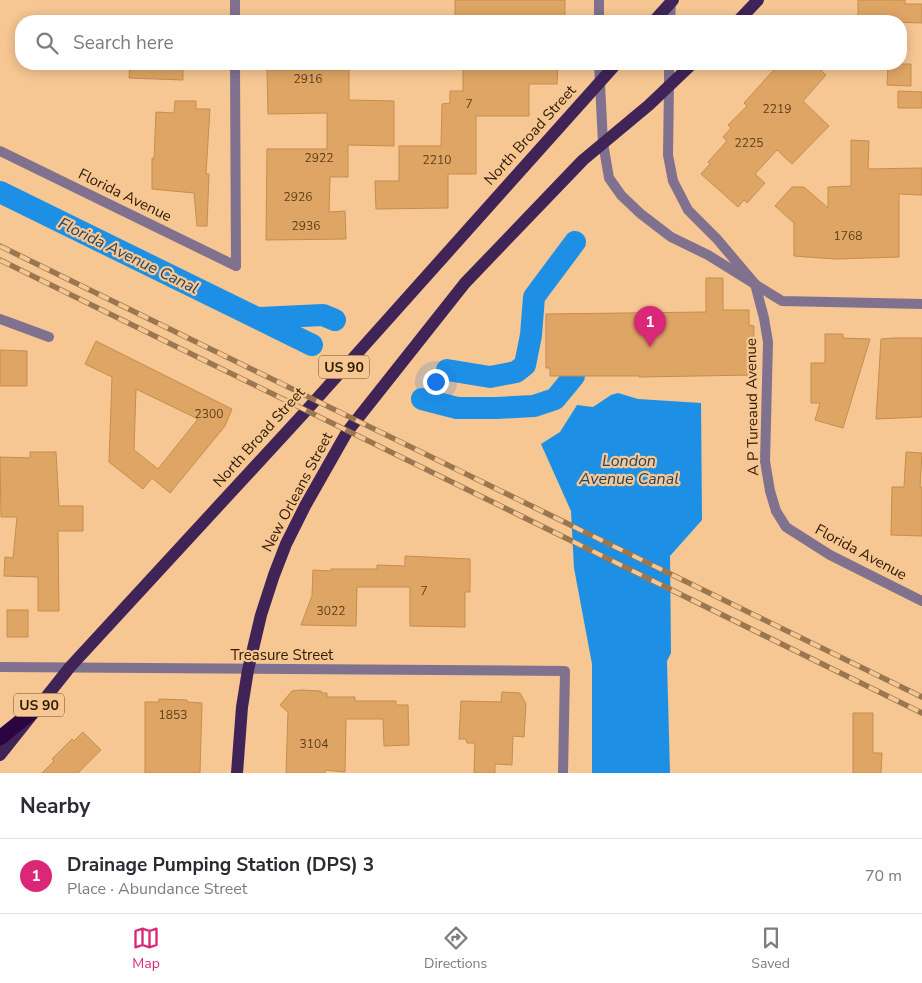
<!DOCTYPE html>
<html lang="en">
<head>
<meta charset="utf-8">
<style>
  body { margin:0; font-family:"Nunito Sans",sans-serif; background:#f7f7f7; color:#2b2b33 }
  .you { position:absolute; left:435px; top:381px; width:18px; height:18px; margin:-12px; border:4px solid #fff; border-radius:50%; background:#1a73e8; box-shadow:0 0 0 8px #1a73e833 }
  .badge { display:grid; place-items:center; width:32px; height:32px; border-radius:50%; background:#db2777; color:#fff; font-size:16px; font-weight:700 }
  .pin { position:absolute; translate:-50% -41px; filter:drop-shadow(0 1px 2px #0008) }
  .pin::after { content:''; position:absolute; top:26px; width:18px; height:15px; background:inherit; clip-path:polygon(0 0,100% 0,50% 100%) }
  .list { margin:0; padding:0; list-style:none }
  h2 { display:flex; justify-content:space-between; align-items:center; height:65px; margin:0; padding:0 20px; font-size:21px }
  h2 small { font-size:16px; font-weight:400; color:#7c7c81 }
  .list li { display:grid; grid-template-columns:32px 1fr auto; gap:15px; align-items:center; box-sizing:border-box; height:75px; padding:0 20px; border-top:1px solid #e1e1e2 }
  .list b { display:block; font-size:19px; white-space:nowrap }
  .list p { margin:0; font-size:16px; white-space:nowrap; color:#7c7c81 }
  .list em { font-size:16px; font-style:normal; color:#7c7c81 }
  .icon { flex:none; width:28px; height:28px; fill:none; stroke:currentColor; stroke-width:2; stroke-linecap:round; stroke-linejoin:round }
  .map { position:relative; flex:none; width:922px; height:773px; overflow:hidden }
  .search { position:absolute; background:#fff; box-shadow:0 2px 12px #0003; left:15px; right:15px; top:15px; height:55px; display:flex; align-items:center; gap:12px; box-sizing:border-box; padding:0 18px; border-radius:20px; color:#7c7c81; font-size:19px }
  .sheet { height:140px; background:#fff }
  nav { display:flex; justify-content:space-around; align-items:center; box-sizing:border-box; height:70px; border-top:1px solid #e1e1e2; background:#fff; font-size:14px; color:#7c7c81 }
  nav a { display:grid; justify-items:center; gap:2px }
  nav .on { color:#db2777 }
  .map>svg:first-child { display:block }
  .water { fill:#1d90e5 }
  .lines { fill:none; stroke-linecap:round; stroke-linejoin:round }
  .canal { stroke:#1d90e5; stroke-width:22 }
  .building { fill:#dfa564; stroke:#c68d4c; fill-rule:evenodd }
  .minor { stroke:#80718f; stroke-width:10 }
  .tertiary { stroke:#80718f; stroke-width:10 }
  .primary { stroke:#402457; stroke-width:12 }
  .motorway { stroke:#2b0542; stroke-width:15 }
  .rail-casing { stroke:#9b774f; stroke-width:5.5 }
  .rail { stroke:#f6c693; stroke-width:4; stroke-dasharray:11; stroke-linecap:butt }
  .labels { text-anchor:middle; stroke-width:4.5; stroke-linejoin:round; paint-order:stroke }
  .number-label { font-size:12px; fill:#5c3d19 }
  .shield { fill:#f6c693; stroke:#6b4e2c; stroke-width:1 }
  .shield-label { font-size:14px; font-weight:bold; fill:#301a00 }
  .street-label { font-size:15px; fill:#301a00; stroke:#f6c693 }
  .water-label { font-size:16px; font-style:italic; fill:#1c4568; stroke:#f6c693 }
</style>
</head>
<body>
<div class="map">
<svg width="922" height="773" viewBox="0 0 922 773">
  <rect width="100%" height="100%" fill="#f6c693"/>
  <polygon class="water" points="618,393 638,399 701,403 702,520 670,556 671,653 667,661 670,773 592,773 592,664 574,568 571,511 541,444 560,432 577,405 593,407 611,395"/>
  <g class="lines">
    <g class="canal">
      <polyline points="0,192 312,345"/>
      <polyline points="260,318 323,315 335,320"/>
      <polyline points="447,370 490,377 516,372 525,365 531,335 534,297 575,242"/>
      <polyline points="422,399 457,408 496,408 534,406 555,399 574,376"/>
    </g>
  </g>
  <g class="building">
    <rect x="455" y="0" width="110" height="21"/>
    <polygon points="858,0 905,0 905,4 922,4 922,23 858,21"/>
    <polygon points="130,64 183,64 183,80 129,78"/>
    <polygon points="476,64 558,64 557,84 529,84 529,116 476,116 476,174 448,174 448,208 376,209 375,181 399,181 399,146 441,146 442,104 450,103 450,91 463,91 463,65"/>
    <polygon points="779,64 814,64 826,75 803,101 829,126 792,164 777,150 755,174 765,183 747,203 744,200 738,207 701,174 710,164 708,162 727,141 723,137 731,128 728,125 747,106 744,103"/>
    <polygon points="888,64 911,64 911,86 887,85"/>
    <polygon points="267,70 349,70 349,100 394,101 394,146 348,145 348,177 330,177 329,212 345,211 346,239 266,240 267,149 327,149 327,113 268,114"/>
    <polygon points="898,91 922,92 922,108 898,108"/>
    <polygon points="175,101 196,101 196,109 210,109 206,174 209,174 207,226 197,226 194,193 152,189 152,158 154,159 156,112 174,113"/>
    <polygon points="851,140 869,141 868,169 922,168 922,195 899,194 899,257 835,259 794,256 794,223 775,206 792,187 804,187 828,208 828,187 851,186"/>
    <polygon points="706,278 723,278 723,310 749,310 749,325 754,326 753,375 639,377 639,376 550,376 550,368 546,368 546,314 706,312"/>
    <polygon points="825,334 843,334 843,338 870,339 843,428 815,420 820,403 811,403 811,363 825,363"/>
    <polygon points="895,338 922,338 922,417 876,419 881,339"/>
    <path d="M96 341 232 409 225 426 170 493 152 478 143 489 109 462 112 377 85 364ZM136 389 198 419 158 469 134 450Z"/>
    <polygon points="0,350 27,351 27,386 0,386"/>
    <polygon points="30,452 56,452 59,506 83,506 83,531 58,531 59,611 38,611 38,577 4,576 5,557 13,558 17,517 1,517 0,457 30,458"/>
    <polygon points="906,452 922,453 920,487 922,487 922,536 891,535 892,487 904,487"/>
    <polygon points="405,556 470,559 470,592 465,592 465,627 410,626 410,587 357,587 356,626 301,625 312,596 313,570 331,571 331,569 377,569 377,565 405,566"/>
    <rect x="7" y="610" width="21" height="27"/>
    <polygon points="301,690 321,691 322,693 327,693 327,697 355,697 355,701 396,701 396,705 408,705 409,745 384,746 383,719 346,719 345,772 325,770 325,773 286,773 288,712 280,705 292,691"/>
    <polygon points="502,692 520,693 526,704 524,737 513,736 512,765 495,764 495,773 474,773 475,743 467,743 466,739 459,739 461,701 501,702"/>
    <polygon points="159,699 187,700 187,702 202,703 200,773 145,773 145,702 159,702"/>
    <polygon points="853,713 873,713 873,753 882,753 881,773 853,773"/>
    <polygon points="83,732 101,750 78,773 42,773 54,761 52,759 72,739 74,741"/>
  </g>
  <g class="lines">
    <g class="minor">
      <polyline points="235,0 235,21"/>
      <polyline points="235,64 236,266"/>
      <polyline points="669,85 668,155 673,181 688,210 717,239 755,284 764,318 768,342 765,461 770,491 776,511 786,527 830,555 922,601"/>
      <polyline points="603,143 609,178 621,195 641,214 671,237 708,255 782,301 922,304"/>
      <polyline points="0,319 49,337"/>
      <polyline points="0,667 565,671 563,773"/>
    </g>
    <g class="tertiary">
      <polyline points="599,21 599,0"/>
      <polyline points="670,21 671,0"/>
      <polyline points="599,64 603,143"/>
      <polyline points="669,85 669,64"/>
      <polyline points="0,151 236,266"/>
    </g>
    <g class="primary">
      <polyline points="654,21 673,0"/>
      <polyline points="738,21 758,0"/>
      <polyline points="0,755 70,667 304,413 616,64"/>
      <polyline points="237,773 242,707 248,670 261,615 274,575 286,544 305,506 347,432 465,283 583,160 649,105 692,64"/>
    </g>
    <polyline class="motorway" points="0,738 37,708"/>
    <g class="rail-casing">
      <g id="rail">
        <polyline points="0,246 922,697"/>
        <polyline points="0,260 922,713"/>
      </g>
    </g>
    <use href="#rail" class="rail"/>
  </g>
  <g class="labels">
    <g class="number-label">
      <text x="308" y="83">2916</text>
      <text x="469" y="108">7</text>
      <text x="777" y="113">2219</text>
      <text x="749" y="147">2225</text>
      <text x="319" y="162">2922</text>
      <text x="437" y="164">2210</text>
      <text x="298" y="201">2926</text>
      <text x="306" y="230">2936</text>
      <text x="848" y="240">1768</text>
      <text x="209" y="418">2300</text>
      <text x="424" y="595">7</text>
      <text x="331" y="615">3022</text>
      <text x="173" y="719">1853</text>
      <text x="314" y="748">3104</text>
    </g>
    <g class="shield">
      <rect x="319" y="355.5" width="50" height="23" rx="4"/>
      <rect x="14" y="693.5" width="50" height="23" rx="4"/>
    </g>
    <g class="shield-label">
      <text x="344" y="372">US 90</text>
      <text x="39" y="710">US 90</text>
    </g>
    <g class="street-label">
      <text transform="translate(530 135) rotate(-48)" y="5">North Broad Street</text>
      <text transform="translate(125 195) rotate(26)" y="5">Florida Avenue</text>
      <text transform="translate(752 407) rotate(-91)" y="5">A P Tureaud Avenue</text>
      <text transform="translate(259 437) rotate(-48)" y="5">North Broad Street</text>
      <text transform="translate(297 492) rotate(-62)" y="5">New Orleans Street</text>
      <text transform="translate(861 552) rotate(28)" y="5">Florida Avenue</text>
      <text x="282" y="660">Treasure Street</text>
    </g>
    <g class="water-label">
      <text transform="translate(129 255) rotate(26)" y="6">Florida Avenue Canal</text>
      <text x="629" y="466">London<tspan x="629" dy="18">Avenue Canal</tspan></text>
    </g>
  </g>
</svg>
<div class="you"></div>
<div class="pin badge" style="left:650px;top:347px">1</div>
<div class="search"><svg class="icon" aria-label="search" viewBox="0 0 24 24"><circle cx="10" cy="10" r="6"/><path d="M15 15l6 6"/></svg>Search here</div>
</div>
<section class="sheet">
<h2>Nearby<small></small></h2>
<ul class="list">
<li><span class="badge">1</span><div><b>Drainage Pumping Station (DPS) 3</b><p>Place · Abundance Street</p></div><em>70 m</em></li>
</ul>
</section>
<nav>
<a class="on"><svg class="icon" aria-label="map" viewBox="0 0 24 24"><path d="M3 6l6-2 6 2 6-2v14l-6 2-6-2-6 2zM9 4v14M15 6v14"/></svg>Map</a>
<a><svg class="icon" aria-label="directions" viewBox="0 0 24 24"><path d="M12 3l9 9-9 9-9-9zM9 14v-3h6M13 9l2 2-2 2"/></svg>Directions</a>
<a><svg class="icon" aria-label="saved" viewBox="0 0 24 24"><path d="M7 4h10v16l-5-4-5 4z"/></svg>Saved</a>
</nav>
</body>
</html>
